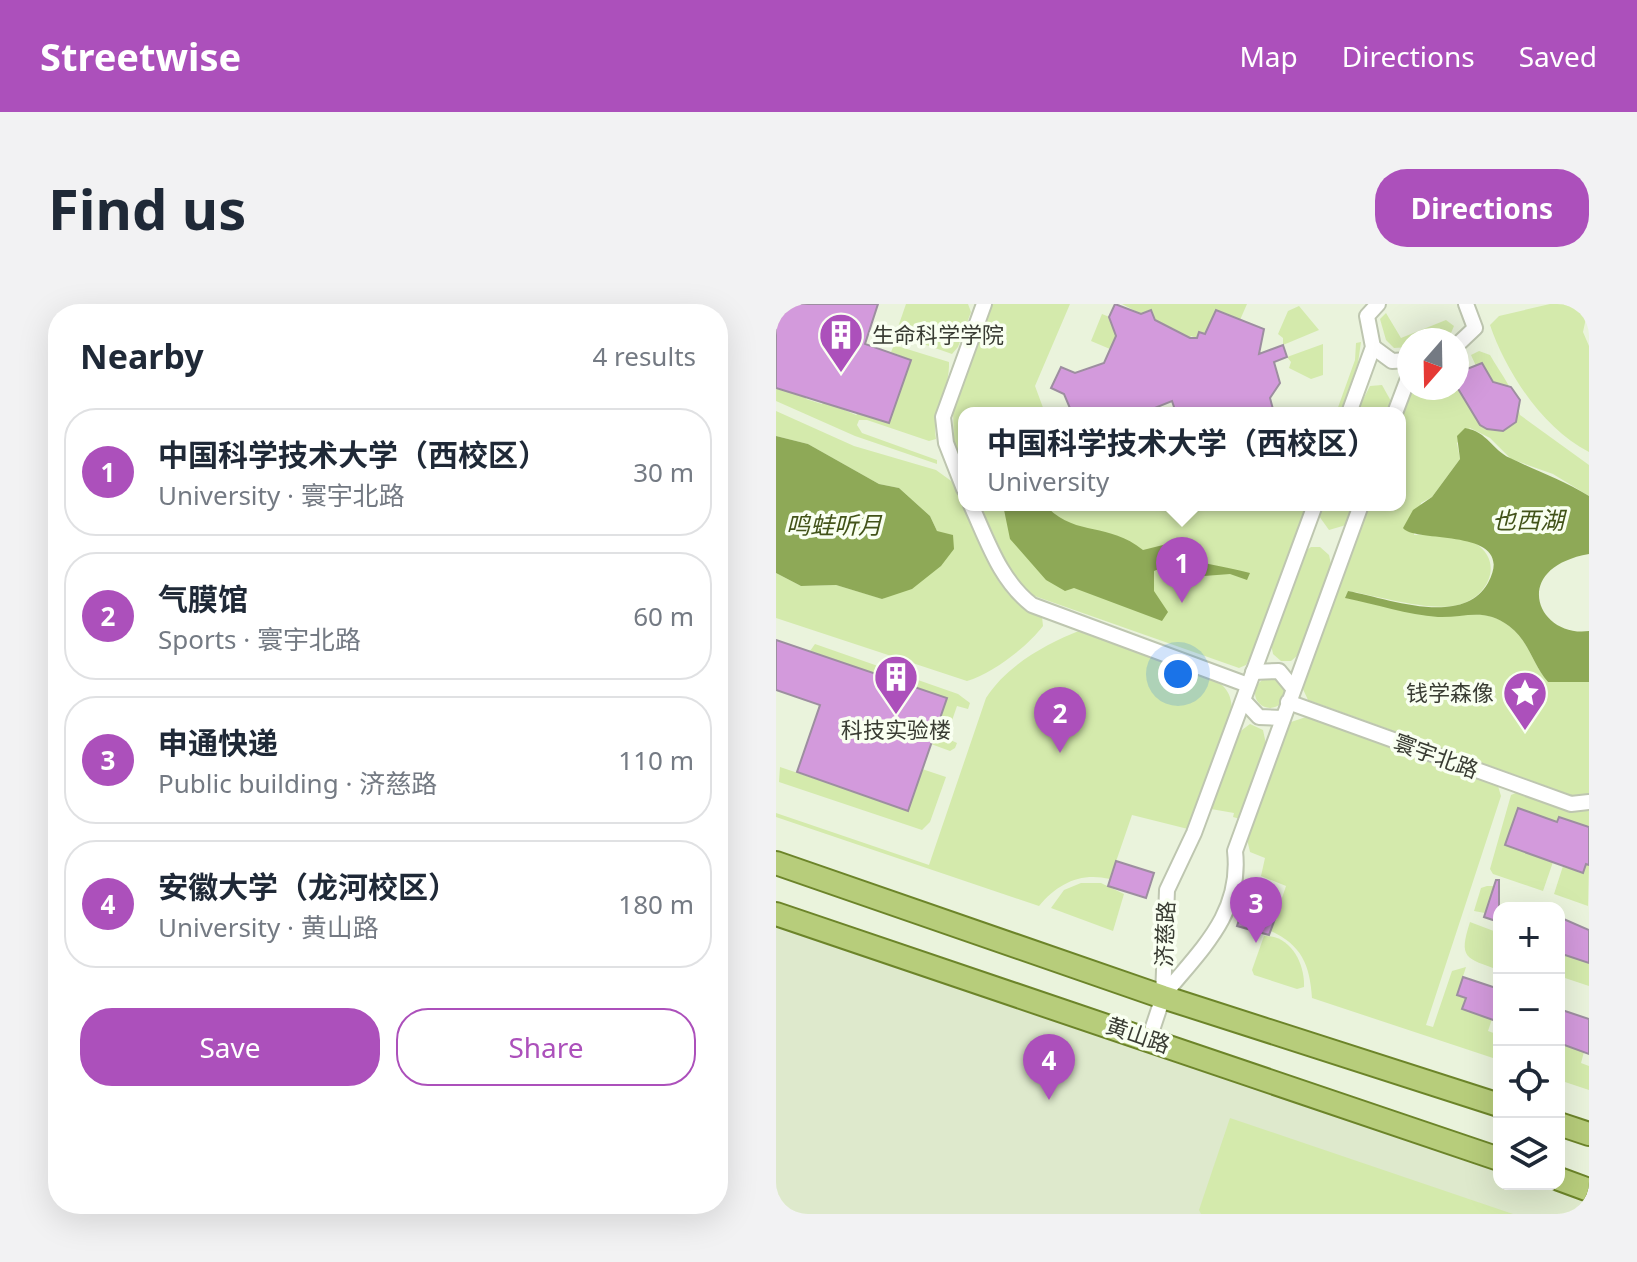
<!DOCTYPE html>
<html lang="en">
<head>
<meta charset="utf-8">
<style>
  body { margin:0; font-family:"Noto Sans","Noto Sans SC",sans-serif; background:#f2f2f3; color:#1f2937 }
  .controls { position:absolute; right:24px; bottom:24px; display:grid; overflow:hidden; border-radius:16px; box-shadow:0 8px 32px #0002 }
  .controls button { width:72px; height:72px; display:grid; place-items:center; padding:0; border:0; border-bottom:2px solid #e0e1e3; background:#fff; color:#1f2937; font:40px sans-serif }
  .compass { position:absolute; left:621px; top:24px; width:72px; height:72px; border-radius:50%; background:#fff; box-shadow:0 8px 32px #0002; rotate:200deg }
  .you { position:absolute; left:402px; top:370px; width:28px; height:28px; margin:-20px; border:6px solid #fff; border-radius:50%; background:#1a73e8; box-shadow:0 0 0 12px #1a73e833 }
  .badge { display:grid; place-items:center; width:52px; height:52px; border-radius:50%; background:#ac50bb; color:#fff; font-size:26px; font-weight:700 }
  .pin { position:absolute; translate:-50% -66px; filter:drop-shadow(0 2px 4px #0008) }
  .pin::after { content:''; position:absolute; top:42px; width:28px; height:24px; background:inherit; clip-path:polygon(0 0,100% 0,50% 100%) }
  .popup { position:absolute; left:182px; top:103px; width:448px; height:104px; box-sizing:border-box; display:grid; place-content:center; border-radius:16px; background:#fff; filter:drop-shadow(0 2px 6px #0005); font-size:26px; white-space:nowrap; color:#747a83 }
  .popup b { font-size:30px; color:#1f2937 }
  .popup::after { content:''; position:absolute; left:50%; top:100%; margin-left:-16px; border:16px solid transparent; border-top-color:#fff }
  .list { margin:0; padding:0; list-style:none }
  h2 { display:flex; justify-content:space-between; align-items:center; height:104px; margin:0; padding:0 32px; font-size:34px }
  h2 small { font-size:26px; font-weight:400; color:#747a83 }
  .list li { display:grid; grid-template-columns:52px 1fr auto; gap:24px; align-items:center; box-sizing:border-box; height:128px; margin:0 16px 16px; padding:0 16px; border:2px solid #e0e1e3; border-radius:32px }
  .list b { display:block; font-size:30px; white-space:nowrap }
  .list p { margin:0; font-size:26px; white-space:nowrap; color:#747a83 }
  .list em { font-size:26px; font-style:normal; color:#747a83 }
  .actions { display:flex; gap:16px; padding:24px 32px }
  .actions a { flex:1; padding:18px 0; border:2px solid #ac50bb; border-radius:32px; text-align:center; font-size:28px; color:#ac50bb }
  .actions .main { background:#ac50bb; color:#fff }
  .icon { flex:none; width:44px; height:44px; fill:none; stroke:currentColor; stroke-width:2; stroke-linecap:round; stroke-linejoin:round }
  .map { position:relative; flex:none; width:813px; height:910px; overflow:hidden; border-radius:32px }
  header { display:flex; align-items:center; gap:48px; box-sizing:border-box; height:112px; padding:0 40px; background:#ac50bb; color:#fff }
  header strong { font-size:38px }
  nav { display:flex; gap:44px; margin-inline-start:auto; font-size:28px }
  .intro { display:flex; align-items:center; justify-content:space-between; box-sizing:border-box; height:192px; padding:0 48px }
  h1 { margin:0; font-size:56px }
  .button { padding:20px 36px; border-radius:32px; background:#ac50bb; color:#fff; font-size:28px; font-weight:700 }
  main { display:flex; gap:48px; padding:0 48px }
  aside { flex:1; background:#fff; border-radius:32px; box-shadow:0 8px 32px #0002 }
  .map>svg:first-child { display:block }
  .built { fill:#dee9cc }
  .green { fill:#d4eaac }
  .water { fill:#8ea957 }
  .building { fill:#d39adc; stroke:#9d8ea0; stroke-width:2 }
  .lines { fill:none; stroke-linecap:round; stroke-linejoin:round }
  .street-casing { stroke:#bec6b0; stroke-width:18 }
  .primary-casing { stroke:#6c8429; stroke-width:26 }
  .street { stroke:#fff; stroke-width:14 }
  .primary { stroke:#b7cd7b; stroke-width:22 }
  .labels { text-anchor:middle; stroke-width:7; stroke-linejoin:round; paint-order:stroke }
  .poi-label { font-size:22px; fill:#393c33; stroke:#f9fff1; text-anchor:start }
  .street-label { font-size:22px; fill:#393c33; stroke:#f9fff1 }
  .water-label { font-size:24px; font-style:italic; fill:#425319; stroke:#f9fff1 }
</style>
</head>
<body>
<header>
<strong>Streetwise</strong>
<nav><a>Map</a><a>Directions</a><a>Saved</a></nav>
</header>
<div class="intro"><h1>Find us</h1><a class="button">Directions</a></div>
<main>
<aside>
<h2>Nearby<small>4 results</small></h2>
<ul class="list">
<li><span class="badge">1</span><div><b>中国科学技术大学（西校区）</b><p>University · 寰宇北路</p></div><em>30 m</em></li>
<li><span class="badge">2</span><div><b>气膜馆</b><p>Sports · 寰宇北路</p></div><em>60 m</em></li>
<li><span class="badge">3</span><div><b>申通快递</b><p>Public building · 济慈路</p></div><em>110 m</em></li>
<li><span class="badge">4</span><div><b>安徽大学（龙河校区）</b><p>University · 黄山路</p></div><em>180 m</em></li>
</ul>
<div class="actions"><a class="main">Save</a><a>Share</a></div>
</aside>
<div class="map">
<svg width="813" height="910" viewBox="0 0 813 910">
  <rect width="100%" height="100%" fill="#eaf3dc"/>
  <polygon class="built" points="0,611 723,856 723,880 783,880 813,886 813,910 0,910"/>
  <g class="green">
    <polygon points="130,0 192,0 195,8 182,43 176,50 125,32 121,26"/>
    <polygon points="215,0 294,0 259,82 269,109 188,109 188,165 178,141 177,107"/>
    <polygon points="346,0 471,0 464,16 429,30 423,28 421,34 415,32 412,38 379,16 375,6 365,10"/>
    <path d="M774 0H813L807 28 813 42V148C767 125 730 68 714 21L723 12Z"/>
    <polygon points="523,2 543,26 507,41 507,34 502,30 512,7"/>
    <polygon points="610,9 625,34 670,16 678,22 675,29 655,36 633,36 633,43 618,44 610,36 604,15"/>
    <polygon points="326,10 346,18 334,45 315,37"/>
    <polygon points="585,38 582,59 564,109 560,109 579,56 580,39"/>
    <polygon points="547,40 547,71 535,75 513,64 515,58 511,53"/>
    <path d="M118 41 173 58C174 86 156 108 160 135L153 137 91 116H83L81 121 86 129 161 156V160L79 132 0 97V84L31 91 30 95 46 100 48 97 80 111 135 56 115 48Z"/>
    <path d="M703 47 714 51C725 70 741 90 744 111L813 161V192L777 170 735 155 714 134 694 124 681 139 684 155 656 193 645 199 638 231C657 231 682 229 699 239 729 258 712 294 682 301 654 308 602 292 572 287L570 294C601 299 637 312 668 312 693 312 711 305 733 322 754 338 756 360 772 378H813V489L803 494 532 396 526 383 528 368 592 201H624V117L636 84H681V69L700 62 695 51Z"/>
    <polygon points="606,81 616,99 612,109 580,109 594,82"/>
    <path d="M0 107 78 142 160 166 178 179 223 278 233 291 266 313 267 322C251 343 217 369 191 377L0 314V269L25 282 60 281 107 295 161 227 154 212 123 184 103 180 32 140 0 132Z"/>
    <polygon points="204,201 531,201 477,348 470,361 463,364 250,289 239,277"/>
    <polygon points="547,201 577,201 570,221 553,226 543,212"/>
    <polygon points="535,243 544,243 553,251 555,260 522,351 515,357 505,357 497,350 495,340 528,248"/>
    <path d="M305 326 437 374C450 383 455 389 456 405L412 525 356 511 334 575C305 568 282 579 263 602L0 513V509L153 561 210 394C231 361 270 340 305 326Z"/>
    <polygon points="39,340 182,390 194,399 192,405 181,402 170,434 181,439 179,444 174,447 155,440 170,394 34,347"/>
    <circle cx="494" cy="389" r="15"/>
    <path d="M533 412 722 482 725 492 650 721 657 723 676 667 690 663 681 691 690 694 686 704 716 715 712 727 723 731V756L536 694C534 660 525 641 495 627L510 582 485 572 489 554 474 548 471 535 505 434 515 418Z"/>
    <polygon points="474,420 487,426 490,440 464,515 457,513 458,509 435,505 462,429"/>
    <polygon points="4,463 132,506 146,465 170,473 154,518 146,526 3,478"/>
    <polygon points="742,488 798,507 813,505 813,542 809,522 784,513 781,518 729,541 777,558 767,587 717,570 714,565 735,491"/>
    <polygon points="810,560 813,561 812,602 778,590 787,562 806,569"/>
    <polygon points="305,579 325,579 348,590 337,627 275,604 288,586"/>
    <polygon points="711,582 719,582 709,609 698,607 705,584"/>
    <path d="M694 618 723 629V666C690 654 682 655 694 618Z"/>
    <path d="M488 632C515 631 529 660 528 683L521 685 478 671 476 666Z"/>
    <polygon points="783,649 813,659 813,682 783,672"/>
    <polygon points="783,739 808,748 805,759 813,762 813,786 783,776"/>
    <polygon points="454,814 737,910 425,910 423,906"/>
  </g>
  <g class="water">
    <path d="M689 124C712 128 716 146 734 154 763 168 785 175 813 192V250C733 264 761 334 813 327V378H772C756 360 754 338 733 322 708 303 689 314 662 313 632 311 599 300 569 294L572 287C610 294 687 324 712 279 743 222 638 240 627 224L637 206 656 193 684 155 681 132Z"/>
    <polygon points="0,132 32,140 103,180 123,184 154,212 161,227 177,231 178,245 165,262 136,285 106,295 60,281 25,282 0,269"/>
    <path d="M227 201H269C300 234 331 217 367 246L387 241C405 258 449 262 474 269L471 276 454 270 415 273C402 261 394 259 378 267V287L392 308 386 317 298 284 289 287 270 276 234 235Z"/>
  </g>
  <g class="building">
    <polygon points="0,0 102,0 89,40 135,56 113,119 0,84"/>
    <polygon points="339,0 365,10 375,6 379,16 414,34 421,34 423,28 429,30 440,6 488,25 483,50 507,41 511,53 498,58 504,79 494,94 498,109 400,109 396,97 376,105 373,109 296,109 288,90 275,84 285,63 299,69 328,59 340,32 333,13"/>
    <polygon points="706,59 717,78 735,83 744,96 740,118 727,127 711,125 704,121 681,83 681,69"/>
    <polygon points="0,336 171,394 132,507 21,468 44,401 0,386"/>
    <polygon points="742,504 781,518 783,513 813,523 813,561 810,560 807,569 729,541"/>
    <polygon points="340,557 378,569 370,594 332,582"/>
    <polygon points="720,576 723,576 723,618 708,613"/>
    <polygon points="469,598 500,612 493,631 461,622"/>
    <polygon points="783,613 813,626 813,659 783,649"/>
    <polygon points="687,673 723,685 723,718 686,705 690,694 681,691"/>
    <polygon points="783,705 813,715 813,750 783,739"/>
  </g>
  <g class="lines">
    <g class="street-casing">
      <g id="street">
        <polyline points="681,41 699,24 690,0"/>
        <polyline points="597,43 616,57 633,56"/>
        <polyline points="573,109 597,43 591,12 602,0"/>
        <polyline points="619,109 633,72"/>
        <polyline points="188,185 170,139 167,113 208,0"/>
        <path d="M195 201C212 238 224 276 256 301L472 381"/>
        <polyline points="477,368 503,367 517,384"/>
        <polyline points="468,397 483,413 506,414"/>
        <polyline points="512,398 795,500 813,498"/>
        <path d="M387 692C425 645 466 610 459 547L585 201"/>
        <polyline points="373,735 387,693 391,586 418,529 539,201"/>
      </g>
    </g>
    <g class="primary-casing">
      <g id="primary">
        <polyline points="0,559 387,693 723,801"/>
        <polyline points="0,610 723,855"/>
        <polyline points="783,820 813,830"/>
        <polyline points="783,875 813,886"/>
      </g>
    </g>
    <use href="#street" class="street"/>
    <use href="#primary" class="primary"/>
  </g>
  <defs>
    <g id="building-pin" transform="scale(2.3)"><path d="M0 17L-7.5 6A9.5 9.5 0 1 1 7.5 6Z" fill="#ac50bb" stroke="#f9fff1"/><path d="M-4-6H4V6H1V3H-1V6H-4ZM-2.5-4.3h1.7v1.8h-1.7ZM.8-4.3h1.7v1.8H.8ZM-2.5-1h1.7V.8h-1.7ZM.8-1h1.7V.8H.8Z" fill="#fff"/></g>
    <g id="sight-pin" transform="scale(2.3)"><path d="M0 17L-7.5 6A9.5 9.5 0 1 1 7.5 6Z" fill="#ac50bb" stroke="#f9fff1"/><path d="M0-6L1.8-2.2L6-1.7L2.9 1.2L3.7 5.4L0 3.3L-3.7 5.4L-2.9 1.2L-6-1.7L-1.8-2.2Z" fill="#fff"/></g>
  </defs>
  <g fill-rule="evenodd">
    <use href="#building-pin" x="65" y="31"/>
    <use href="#building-pin" x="120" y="373"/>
    <use href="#sight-pin" x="749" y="389"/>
  </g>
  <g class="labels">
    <g class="poi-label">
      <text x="96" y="39">生命科学学院</text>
      <text x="718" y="397" text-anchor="end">钱学森像</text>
      <text x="120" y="434" text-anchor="middle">科技实验楼</text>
    </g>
    <g class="street-label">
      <text transform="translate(660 452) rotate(20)" y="8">寰宇北路</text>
      <text transform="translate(389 630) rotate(-88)" y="8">济慈路</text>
      <text transform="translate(362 731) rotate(19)" y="8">黄山路</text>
    </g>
    <g class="water-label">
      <text x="752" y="225">也西湖</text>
      <text x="58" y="230">鸣蛙听月</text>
    </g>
  </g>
</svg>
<div class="controls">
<button>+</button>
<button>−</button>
<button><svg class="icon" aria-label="locate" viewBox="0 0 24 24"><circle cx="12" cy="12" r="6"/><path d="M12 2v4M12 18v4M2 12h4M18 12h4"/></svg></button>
<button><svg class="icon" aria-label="layers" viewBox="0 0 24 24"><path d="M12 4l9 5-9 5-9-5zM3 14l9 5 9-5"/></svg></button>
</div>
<svg class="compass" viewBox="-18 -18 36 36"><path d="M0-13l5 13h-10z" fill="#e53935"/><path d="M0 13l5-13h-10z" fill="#747a83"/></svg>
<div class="you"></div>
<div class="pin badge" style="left:406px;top:299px">1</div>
<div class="popup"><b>中国科学技术大学（西校区）</b>University</div>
<div class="pin badge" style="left:284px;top:449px">2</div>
<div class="pin badge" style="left:480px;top:639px">3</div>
<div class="pin badge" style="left:273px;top:796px">4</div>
</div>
</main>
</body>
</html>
